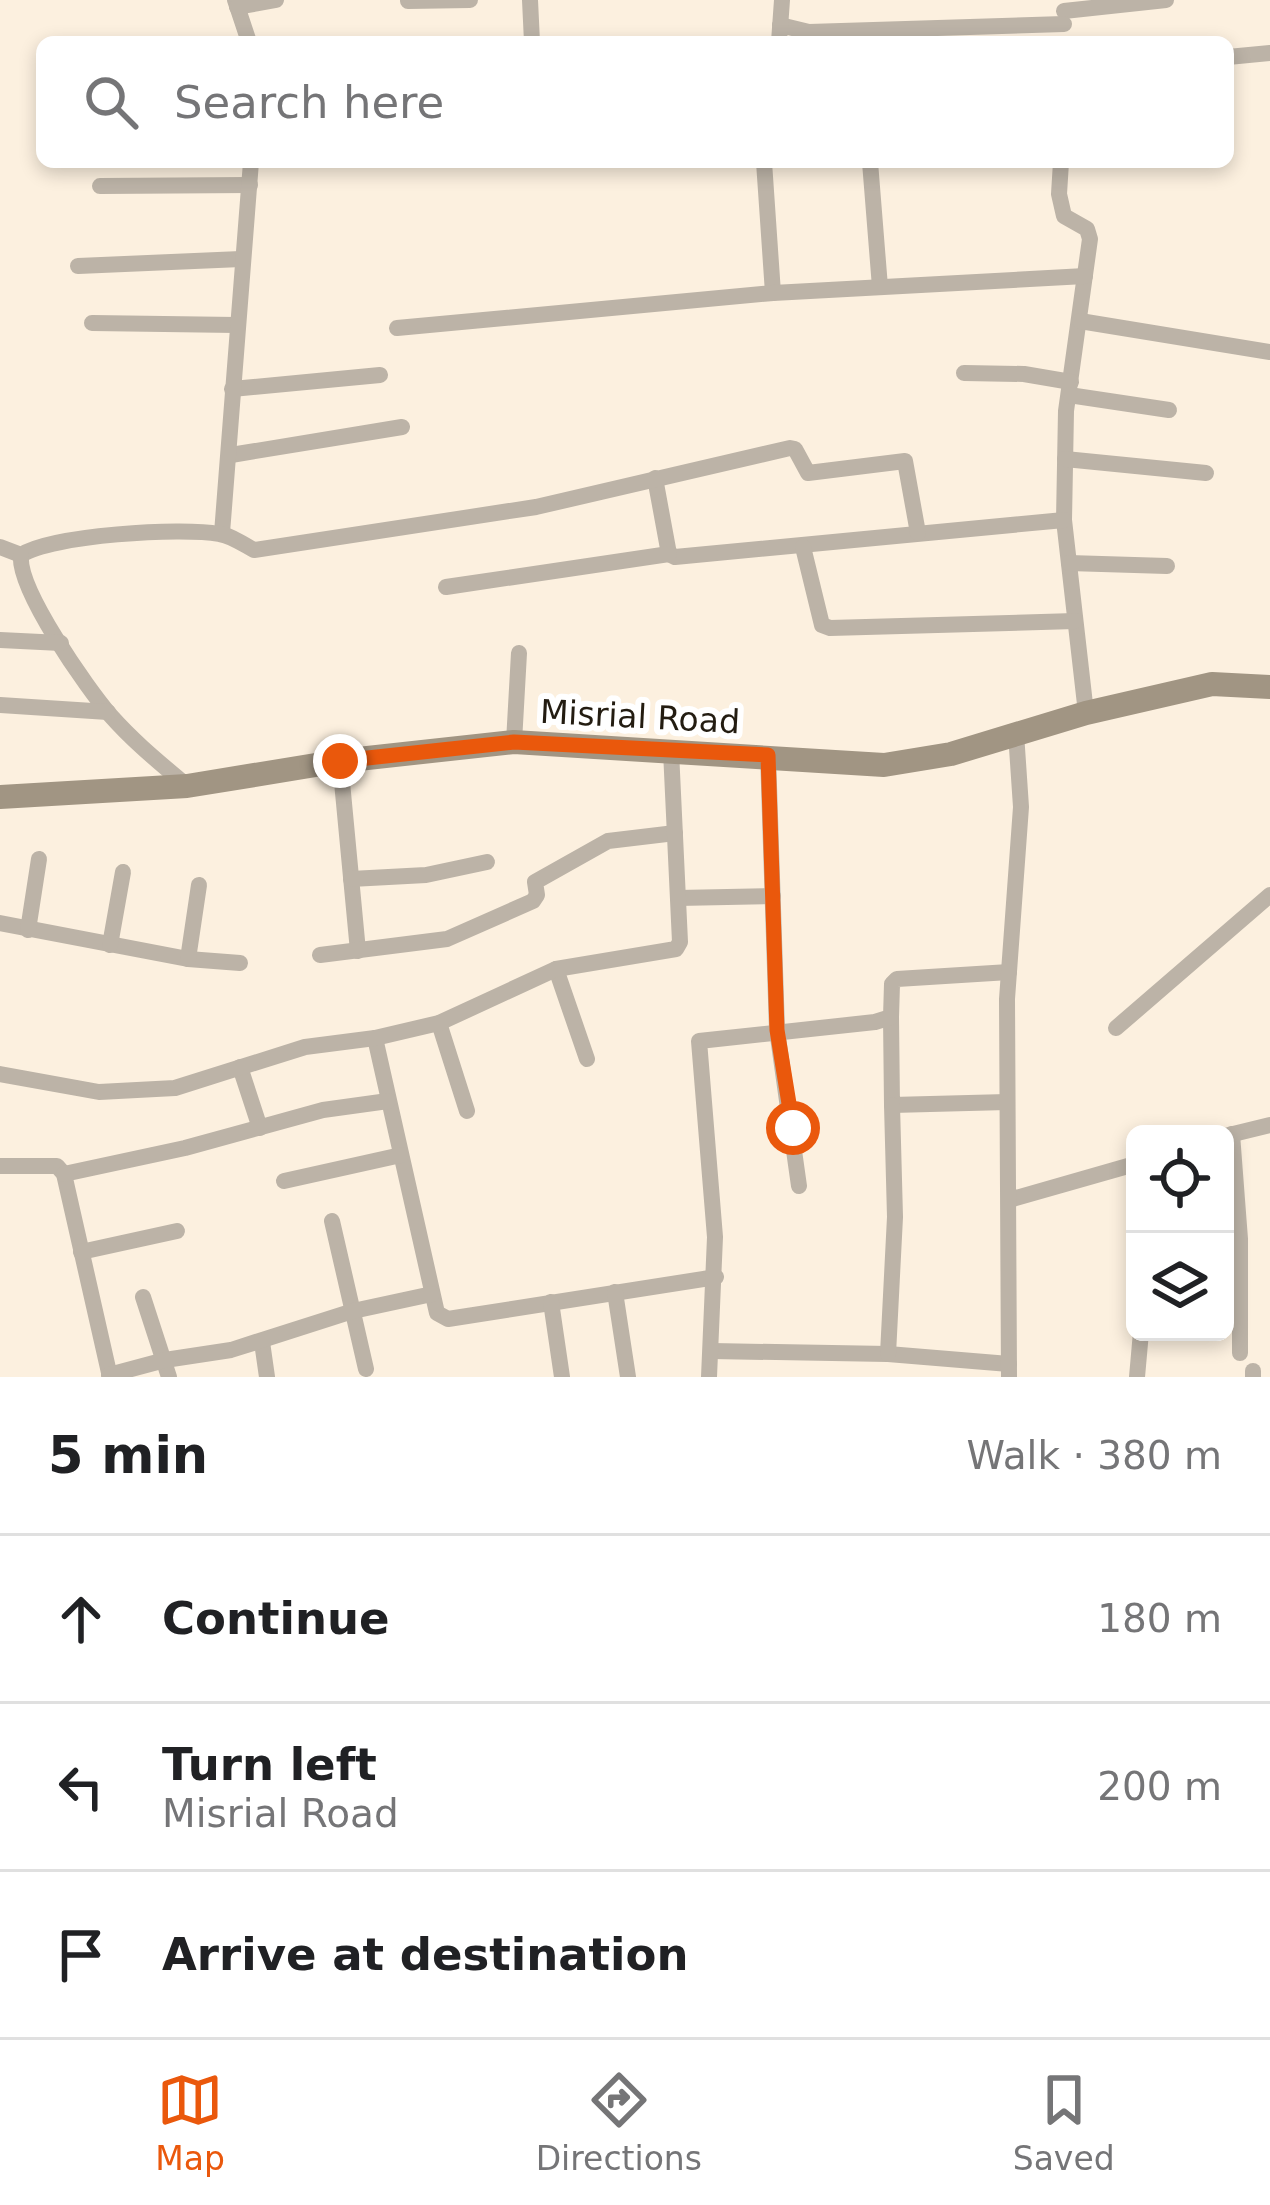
<!DOCTYPE html>
<html lang="en">
<head>
<meta charset="utf-8">
<style>
  body { margin:0; font-family:"DejaVu Sans",sans-serif; background:#f2f2f2; color:#202124 }
  .controls { position:absolute; right:36px; bottom:36px; display:grid; overflow:hidden; border-radius:18px; box-shadow:0 6px 18px #0003 }
  .controls button { width:108px; height:108px; display:grid; place-items:center; padding:0; border:0; border-bottom:3px solid #e0e0e0; background:#fff; color:#202124; font:60px sans-serif }
  .stop { position:absolute; width:36px; height:36px; margin:-27px; border:9px solid #ea580c; border-radius:50%; background:#fff }
  .stop.end { background:#ea580c; border-color:#fff; box-shadow:0 3px 12px #0008 }
  .list { margin:0; padding:0; list-style:none }
  h2 { display:flex; justify-content:space-between; align-items:center; height:156px; margin:0; padding:0 48px; font-size:51px }
  h2 small { font-size:39px; font-weight:400; color:#757577 }
  .list li { display:grid; grid-template-columns:78px 1fr auto; gap:36px; align-items:center; box-sizing:border-box; height:168px; padding:0 48px; border-top:3px solid #e0e0e0 }
  .list b { display:block; font-size:45px; white-space:nowrap }
  .list p { margin:0; font-size:39px; white-space:nowrap; color:#757577 }
  .list em { font-size:39px; font-style:normal; color:#757577 }
  .icon { flex:none; width:66px; height:66px; fill:none; stroke:currentColor; stroke-width:2; stroke-linecap:round; stroke-linejoin:round }
  .map { position:relative; flex:none; width:1270px; height:1377px; overflow:hidden }
  .search { position:absolute; background:#fff; box-shadow:0 6px 18px #0003; left:36px; right:36px; top:36px; height:132px; display:flex; align-items:center; gap:30px; box-sizing:border-box; padding:0 42px; border-radius:18px; color:#757577; font-size:45px }
  .sheet { height:660px; background:#fff }
  nav { display:flex; justify-content:space-around; align-items:center; box-sizing:border-box; height:168px; border-top:3px solid #e0e0e0; background:#fff; font-size:33px; color:#757577 }
  nav a { display:grid; justify-items:center; gap:6px }
  nav .on { color:#ea580c }
  .map>svg:first-child { display:block }
  .lines { fill:none; stroke-linecap:round; stroke-linejoin:round }
  .minor { stroke:#bcb3a7; stroke-width:16 }
  .secondary { stroke:#a19583; stroke-width:24 }
  .route { stroke:#ea580c; stroke-width:15 }
  .labels { text-anchor:middle; stroke-width:12; stroke-linejoin:round; paint-order:stroke }
  .street-label { font-size:33px; fill:#231c11; stroke:#fff }
</style>
</head>
<body>
<div class="map">
<svg width="1270" height="1377" viewBox="0 0 1270 1377">
  <rect width="100%" height="100%" fill="#fcf0df"/>
  <g class="lines">
    <g class="minor">
      <polyline points="235,0 249,42"/>
      <polyline points="530,0 532,42"/>
      <polyline points="408,1 470,0"/>
      <polyline points="237,7 276,0"/>
      <polyline points="1064,11 1166,0"/>
      <polyline points="780,25 809,32 1064,24"/>
      <polyline points="779,42 782,0"/>
      <polyline points="1228,57 1270,53"/>
      <polyline points="764,162 773,293"/>
      <polyline points="870,162 880,287"/>
      <polyline points="1061,162 1059,194 1064,216 1087,229 1090,239 1066,411 1064,520 1086,713"/>
      <polyline points="100,186 250,185"/>
      <polyline points="78,266 241,259"/>
      <polyline points="1080,321 1270,352"/>
      <polyline points="92,323 236,325"/>
      <polyline points="397,328 773,293 1085,276"/>
      <polyline points="964,373 1024,374 1071,382"/>
      <polyline points="232,389 380,375"/>
      <polyline points="1069,395 1169,410"/>
      <polyline points="231,455 402,427"/>
      <polyline points="1065,459 1206,473"/>
      <polyline points="655,478 669,554 675,557 1064,520"/>
      <polyline points="222,533 251,162"/>
      <path d="M0 547 21 555C51 535 182 527 219 534 230 535 243 544 254 550L536 507 790 448 795 449 808 473 905 461 918 533"/>
      <polyline points="803,547 822,625 830,628 1075,621"/>
      <path d="M21 555C17 589 87 688 111 716 134 742 160 763 187 786"/>
      <polyline points="1069,563 1167,566"/>
      <polyline points="446,587 669,554"/>
      <polyline points="0,640 61,643"/>
      <polyline points="0,705 108,712"/>
      <polyline points="514,742 519,653"/>
      <polyline points="768,755 777,1030 799,1186"/>
      <polyline points="340,761 358,951"/>
      <polyline points="351,879 426,875 487,862"/>
      <polyline points="678,898 773,896"/>
      <polyline points="0,923 188,959 240,963"/>
      <polyline points="28,930 39,859"/>
      <polyline points="110,945 123,872"/>
      <polyline points="320,955 447,939 533,901 537,895 535,882 608,841 675,833"/>
      <polyline points="188,959 199,885"/>
      <polyline points="556,969 587,1059"/>
      <polyline points="891,1017 892,1105 1007,1102"/>
      <polyline points="439,1023 467,1111"/>
      <polyline points="1116,1028 1270,895"/>
      <polyline points="375,1038 437,1313 448,1319 716,1277"/>
      <polyline points="240,1067 260,1128"/>
      <polyline points="0,1074 99,1092 175,1088 305,1047 375,1038 439,1023 556,969 676,949 680,942 671,751"/>
      <polyline points="1232,1134 1240,1239 1240,1353"/>
      <polyline points="1225,1136 1270,1125"/>
      <polyline points="0,1166 57,1166 64,1174 110,1377"/>
      <polyline points="64,1174 185,1148 323,1110 388,1101"/>
      <polyline points="284,1181 401,1155"/>
      <polyline points="1009,1200 1135,1164"/>
      <polyline points="332,1221 366,1369"/>
      <polyline points="81,1252 177,1231"/>
      <polyline points="615,1292 628,1377"/>
      <polyline points="143,1297 169,1377"/>
      <polyline points="551,1302 562,1377"/>
      <polyline points="262,1342 267,1377"/>
      <polyline points="712,1351 888,1354 1009,1364"/>
      <polyline points="888,1354 895,1217 892,1105"/>
      <polyline points="109,1375 165,1360 231,1350 353,1311 432,1294"/>
      <polyline points="709,1377 715,1237 699,1041 875,1022 891,1017 892,984 897,979 1009,972"/>
      <polyline points="1009,1377 1007,999 1021,807 1016,733"/>
      <polyline points="1137,1377 1141,1332"/>
      <polyline points="1253,1377 1253,1371"/>
    </g>
    <polyline class="secondary" points="0,797 187,786 340,761 514,742 884,765 951,754 1086,713 1212,684 1270,687"/>
  </g>
  <g class="lines">
    <polyline class="route" points="340,761 514,742 768,755 777,1030 793,1128"/>
  </g>
  <g class="labels">
    <g class="street-label">
      <text transform="translate(640 716) rotate(3)" y="12">Misrial Road</text>
    </g>
  </g>
</svg>
<div class="controls">
<button><svg class="icon" aria-label="locate" viewBox="0 0 24 24"><circle cx="12" cy="12" r="6"/><path d="M12 2v4M12 18v4M2 12h4M18 12h4"/></svg></button>
<button><svg class="icon" aria-label="layers" viewBox="0 0 24 24"><path d="M12 4l9 5-9 5-9-5zM3 14l9 5 9-5"/></svg></button>
</div>
<div class="stop" style="left:793px;top:1128px"></div>
<div class="stop end" style="left:340px;top:761px"></div>
<div class="search"><svg class="icon" aria-label="search" viewBox="0 0 24 24"><circle cx="10" cy="10" r="6"/><path d="M15 15l6 6"/></svg>Search here</div>
</div>
<section class="sheet">
<h2>5 min<small>Walk · 380 m</small></h2>
<ul class="list">
<li><svg class="icon" aria-label="ahead" viewBox="0 0 24 24"><path d="M12 20V5M6 11l6-6 6 6"/></svg><div><b>Continue</b></div><em>180 m</em></li>
<li><svg class="icon" aria-label="left" viewBox="0 0 24 24"><path d="M17 20v-9H6M10 6l-5 5 5 5"/></svg><div><b>Turn left</b><p>Misrial Road</p></div><em>200 m</em></li>
<li><svg class="icon" aria-label="arrive" viewBox="0 0 24 24"><path d="M6 21V4h12l-3 4 3 4H6"/></svg><div><b>Arrive at destination</b></div></li>
</ul>
</section>
<nav>
<a class="on"><svg class="icon" aria-label="map" viewBox="0 0 24 24"><path d="M3 6l6-2 6 2 6-2v14l-6 2-6-2-6 2zM9 4v14M15 6v14"/></svg>Map</a>
<a><svg class="icon" aria-label="directions" viewBox="0 0 24 24"><path d="M12 3l9 9-9 9-9-9zM9 14v-3h6M13 9l2 2-2 2"/></svg>Directions</a>
<a><svg class="icon" aria-label="saved" viewBox="0 0 24 24"><path d="M7 4h10v16l-5-4-5 4z"/></svg>Saved</a>
</nav>
</body>
</html>
